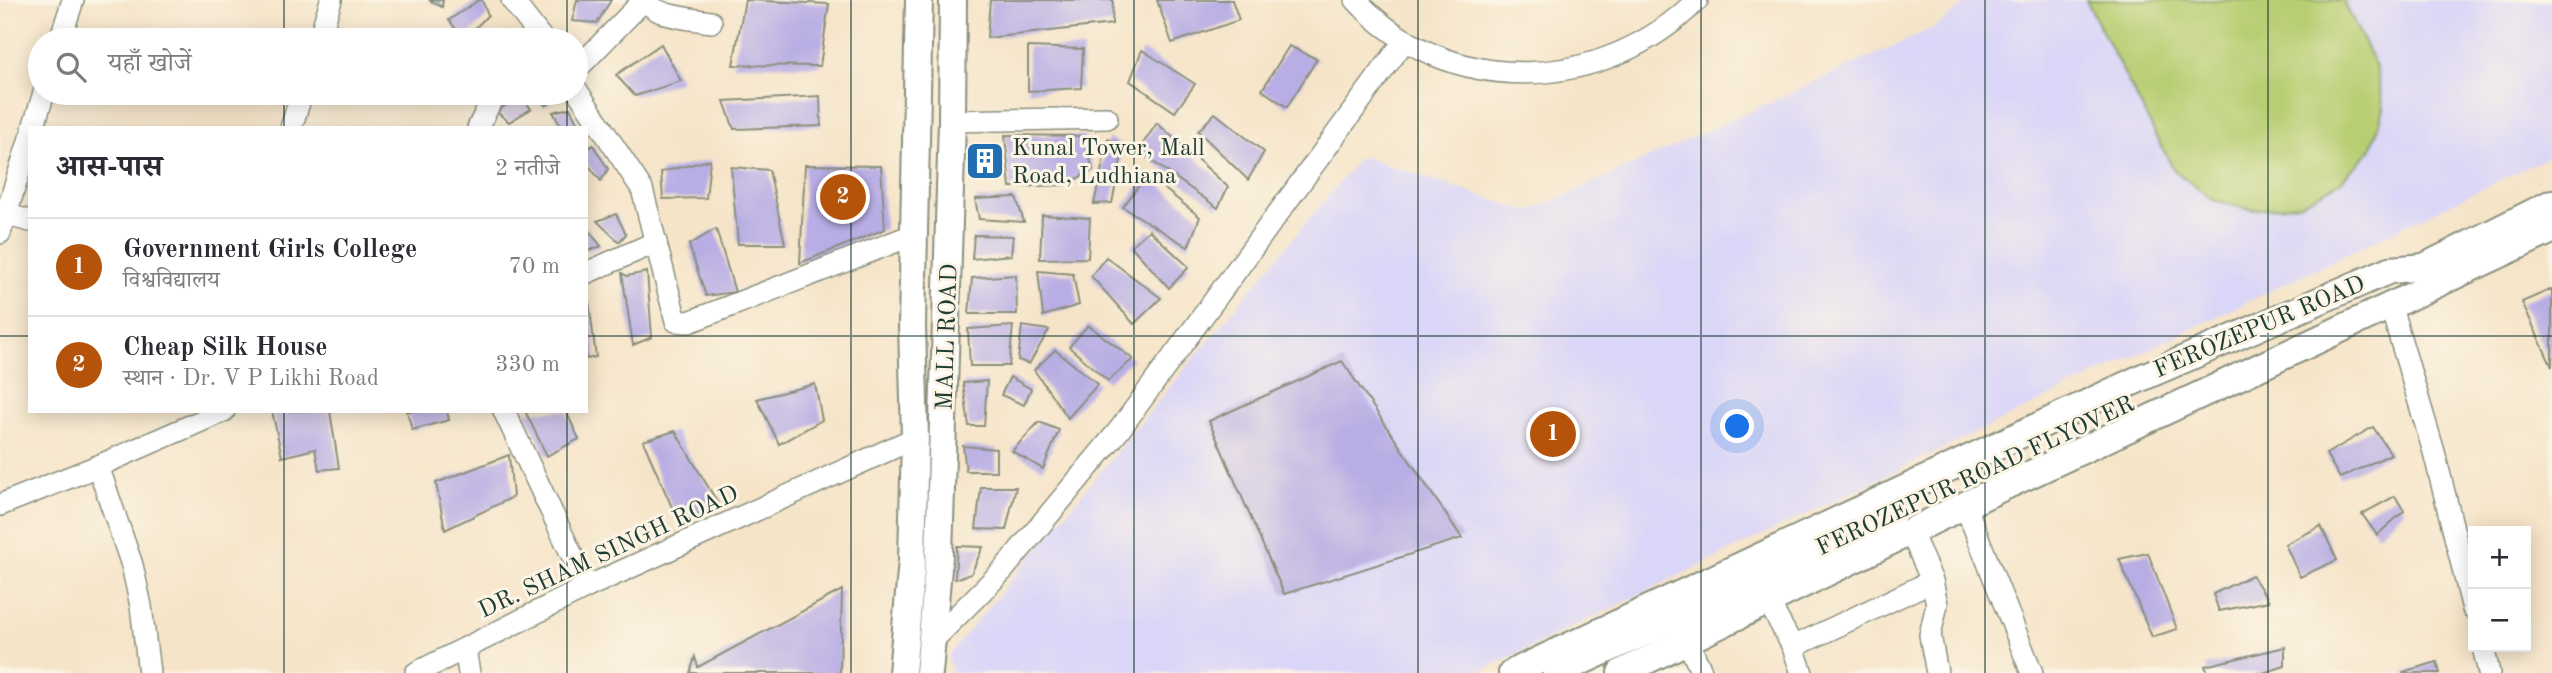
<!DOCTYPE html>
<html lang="hi">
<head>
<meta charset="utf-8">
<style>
  body { margin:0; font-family:"Old Standard TT","Noto Serif Devanagari",serif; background:#f2f2f3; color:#2b2b33 }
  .controls { position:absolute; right:21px; bottom:21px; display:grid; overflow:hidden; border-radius:0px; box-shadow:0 4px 18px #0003 }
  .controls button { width:63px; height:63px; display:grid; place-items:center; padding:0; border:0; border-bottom:2px solid #e1e1e2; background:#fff; color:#2b2b33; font:35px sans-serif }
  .you { position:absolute; left:1738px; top:427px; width:24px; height:24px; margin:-18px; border:5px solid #fff; border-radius:50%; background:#1a73e8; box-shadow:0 0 0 10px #1a73e833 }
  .badge { display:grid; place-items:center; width:46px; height:46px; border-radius:50%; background:#b45309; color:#fff; font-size:23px; font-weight:700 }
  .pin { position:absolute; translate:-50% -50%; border:4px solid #fff; box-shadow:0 2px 7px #0006 }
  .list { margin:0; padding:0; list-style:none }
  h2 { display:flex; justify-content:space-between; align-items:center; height:91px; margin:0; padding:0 28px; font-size:30px }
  h2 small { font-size:23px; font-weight:400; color:#7c7c81 }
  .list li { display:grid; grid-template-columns:46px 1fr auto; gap:21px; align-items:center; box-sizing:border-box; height:98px; padding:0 28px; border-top:2px solid #e1e1e2 }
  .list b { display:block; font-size:26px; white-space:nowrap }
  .list p { margin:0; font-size:23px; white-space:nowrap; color:#7c7c81 }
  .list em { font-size:23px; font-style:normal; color:#7c7c81 }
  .icon { flex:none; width:38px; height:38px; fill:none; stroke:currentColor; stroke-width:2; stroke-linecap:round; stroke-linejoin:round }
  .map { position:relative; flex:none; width:2552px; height:673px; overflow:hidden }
  .search { position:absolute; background:#fff; box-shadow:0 4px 18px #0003; left:28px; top:28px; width:560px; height:77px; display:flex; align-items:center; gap:18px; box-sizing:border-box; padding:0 24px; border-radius:38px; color:#7c7c81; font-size:26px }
  .panel { position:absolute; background:#fff; box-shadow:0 4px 18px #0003; left:28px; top:126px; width:560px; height:287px; border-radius:0px }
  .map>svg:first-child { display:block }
  .built { fill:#dad6f7 }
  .green { fill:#b8ce72; stroke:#6c8653; stroke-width:2 }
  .building { fill:#b8ade4 }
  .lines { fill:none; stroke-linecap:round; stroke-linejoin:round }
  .minor-casing { stroke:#8a907e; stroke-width:24 }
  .major-casing { stroke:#8a907e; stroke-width:30 }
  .minor { stroke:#fff; stroke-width:21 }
  .major { stroke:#fff; stroke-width:26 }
  .grid { fill:none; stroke:#1f3d34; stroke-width:2; stroke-opacity:0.55 }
  .labels { text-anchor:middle; stroke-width:6; stroke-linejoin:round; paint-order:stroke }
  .poi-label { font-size:24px; fill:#1f3d34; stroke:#fcf5e5; text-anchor:start }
  .street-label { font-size:24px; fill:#1f3d34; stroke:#fcf5e5 }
</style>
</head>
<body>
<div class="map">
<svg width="2552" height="673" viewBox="0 0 2552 673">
  <rect width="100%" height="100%" fill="#fcf5e5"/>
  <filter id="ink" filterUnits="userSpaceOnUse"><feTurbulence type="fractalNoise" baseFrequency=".0143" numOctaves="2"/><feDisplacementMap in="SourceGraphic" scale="14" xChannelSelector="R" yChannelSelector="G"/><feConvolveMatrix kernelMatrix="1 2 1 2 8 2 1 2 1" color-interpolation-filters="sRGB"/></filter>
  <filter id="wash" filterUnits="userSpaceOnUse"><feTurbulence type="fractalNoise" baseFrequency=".00686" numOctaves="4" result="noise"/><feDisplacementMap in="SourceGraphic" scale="28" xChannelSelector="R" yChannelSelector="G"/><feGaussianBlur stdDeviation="1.57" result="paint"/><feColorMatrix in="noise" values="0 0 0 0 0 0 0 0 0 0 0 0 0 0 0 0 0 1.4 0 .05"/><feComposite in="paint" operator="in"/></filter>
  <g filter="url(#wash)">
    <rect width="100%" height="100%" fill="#f5e4c8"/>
    <polygon class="built" points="1970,0 2552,0 2552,155 1477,673 952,673 948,656 1361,156 1529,212 1934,28"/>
    <polygon class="green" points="2086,0 2343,0 2376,67 2384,109 2371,150 2340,182 2300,204 2252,210 2213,200 2174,170"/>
    <g id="blocks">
      <g class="building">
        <polygon points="429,0 443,0 442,7"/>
        <polygon points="479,0 482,0 488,15 464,40 449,20"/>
        <polygon points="577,0 611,0 597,23 572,21"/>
        <polygon points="745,0 829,4 820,66 733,65"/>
        <polygon points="990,0 1113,0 1112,24 987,38"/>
        <polygon points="1157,0 1232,0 1239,20 1172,43"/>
        <polygon points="661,44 681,81 635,96 616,75"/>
        <polygon points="1289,46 1317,59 1287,107 1262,90"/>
        <polygon points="1028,47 1083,49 1081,88 1028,91"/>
        <polygon points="1142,50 1195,84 1175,112 1130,81"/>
        <polygon points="531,93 553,93 558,97 546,106"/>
        <polygon points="520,94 531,109 509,122 497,112"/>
        <polygon points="820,96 821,126 734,129 724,101"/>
        <polygon points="570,108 580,128 562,128 553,112"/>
        <polygon points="1215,113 1264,152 1248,180 1198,131"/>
        <polygon points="1157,123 1228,187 1218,208 1138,151"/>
        <polygon points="1005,135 1084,136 1093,170 1065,185 1010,187"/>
        <polygon points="1108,139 1124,145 1112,203 1094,204"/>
        <polygon points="593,145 608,169 601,181 586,162 586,150"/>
        <polygon points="997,148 999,172 972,173 971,149"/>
        <polygon points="710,160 706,198 663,199 661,172"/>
        <polygon points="805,165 881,166 885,229 800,263"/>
        <polygon points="731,167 769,170 785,244 738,244"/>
        <polygon points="1147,175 1200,217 1188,247 1123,207"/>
        <polygon points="1016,197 1024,222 979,219 975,199"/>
        <polygon points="616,214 626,234 619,242 597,221"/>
        <polygon points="1042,215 1090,218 1088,258 1040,259"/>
        <polygon points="586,227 601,246 586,252"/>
        <polygon points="716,229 735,292 706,296 689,245"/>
        <polygon points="1149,230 1189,267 1169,288 1131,246"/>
        <polygon points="974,235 1013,236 1011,255 972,259"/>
        <polygon points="1106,257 1161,298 1134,324 1091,276"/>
        <polygon points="1038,271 1073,274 1079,305 1043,316"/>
        <polygon points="647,272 652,337 633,345 622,273 627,276"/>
        <polygon points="1016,275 1017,314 969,314 972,278"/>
        <polygon points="2552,289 2552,367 2522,302"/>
        <polygon points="589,302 596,357 586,359 586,303"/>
        <polygon points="1088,325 1133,359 1108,381 1069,347"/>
        <polygon points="1013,326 1009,366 970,366 968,329"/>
        <polygon points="1022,326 1049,330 1029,364 1018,360"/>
        <polygon points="1055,350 1098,384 1068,418 1034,370"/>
        <polygon points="1342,361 1462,538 1284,594 1209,421"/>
        <polygon points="1010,377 1031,389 1024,405 1001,395"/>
        <polygon points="987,381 984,426 969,426 963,383"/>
        <polygon points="815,384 822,420 779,444 757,399"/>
        <polygon points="272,411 330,411 339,468 319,470 315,449 282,457"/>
        <polygon points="407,411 447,411 449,420 412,430"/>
        <polygon points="525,411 566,411 579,439 547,456"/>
        <polygon points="1039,422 1059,430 1043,469 1012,451"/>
        <polygon points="2373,427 2391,454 2340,478 2326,454"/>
        <polygon points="675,431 720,507 678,521 643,441"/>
        <polygon points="963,446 996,449 996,471 966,471"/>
        <polygon points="509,455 513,497 445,530 436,483"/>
        <polygon points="981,487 1016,487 1006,530 976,529"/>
        <polygon points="2395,496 2404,511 2377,535 2362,514"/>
        <polygon points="2321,526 2337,560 2300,577 2285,544"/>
        <polygon points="957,546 983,547 971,574 955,579"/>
        <polygon points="2148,553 2177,629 2152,637 2119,559"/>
        <polygon points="2252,575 2269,601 2219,611 2213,594"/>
        <polygon points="842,590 840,673 690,673 695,657 698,667"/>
        <polygon points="2285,647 2285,666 2263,673 2208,673 2205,666"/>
        <polygon points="2437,662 2440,673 2403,673 2403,672"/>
      </g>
    </g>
  </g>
  <g filter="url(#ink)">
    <use href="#blocks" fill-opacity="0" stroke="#8a907e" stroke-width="2"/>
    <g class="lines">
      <g class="minor-casing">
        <g id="minor">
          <polyline points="512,0 543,40"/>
          <path d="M647 0C653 17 695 19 711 22"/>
          <path d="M1356 0C1448 100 1604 94 1697 0"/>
          <polyline points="60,40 73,0"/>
          <polyline points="319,40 331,0"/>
          <polyline points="576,70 644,0"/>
          <polyline points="576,89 642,189 676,321 689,322 915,234"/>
          <polyline points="952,121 1107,118"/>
          <polyline points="33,128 44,93"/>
          <polyline points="291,128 302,93"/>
          <polyline points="478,128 489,105 498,93"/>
          <polyline points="0,213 30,221"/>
          <polyline points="0,233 30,138"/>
          <polyline points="586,273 656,242"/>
          <polyline points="2390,304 2434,452 2473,609"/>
          <polyline points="504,411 587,587"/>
          <polyline points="98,466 132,565 141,606 149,673"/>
          <polyline points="0,505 98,466 224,411"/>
          <polyline points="1965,505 2032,673"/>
          <polyline points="1932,581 1937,604 1930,635 1937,673"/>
          <polyline points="1768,601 1793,647 1802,673"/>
          <polyline points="1687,640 1702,673"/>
          <polyline points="931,642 1003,570 1120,429 1405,40"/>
          <polyline points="1793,647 1932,581 1911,532"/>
          <polyline points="2483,647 2489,673"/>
          <polyline points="465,649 469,673"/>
          <polyline points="416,673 587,587 915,438"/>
        </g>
      </g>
      <g class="major-casing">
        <g id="major">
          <polyline points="902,673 912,560 915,438 912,325 919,0"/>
          <polyline points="929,673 939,556 952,121 953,0"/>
          <polyline points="1512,673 2143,377 2390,270 2424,267 2552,203"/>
          <polyline points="1556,673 1703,606 1893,513"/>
          <polyline points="1621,673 1965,505 2552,230"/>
        </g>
      </g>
      <use href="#minor" class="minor"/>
      <use href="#major" class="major"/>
    </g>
  </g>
  <path class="grid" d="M284 0V40M567 0V40M851 0V673M1134 0V673M1418 0V673M1701 0V673M1985 0V673M2268 0V673M284 93V128M567 93V128M0 336H30M586 336H2552M284 411V673M567 411V673"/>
  <defs>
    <g id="building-square" transform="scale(2.0125)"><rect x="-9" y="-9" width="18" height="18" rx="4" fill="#1f6fb2" stroke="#fcf5e5"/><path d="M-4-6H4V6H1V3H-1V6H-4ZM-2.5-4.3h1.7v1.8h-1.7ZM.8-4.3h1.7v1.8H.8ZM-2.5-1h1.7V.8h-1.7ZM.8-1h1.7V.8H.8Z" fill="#fff"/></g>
  </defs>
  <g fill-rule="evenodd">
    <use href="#building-square" x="985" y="161"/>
  </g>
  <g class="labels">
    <g class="poi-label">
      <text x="1012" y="155">Kunal Tower, Mall<tspan x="1012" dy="28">Road, Ludhiana</tspan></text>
    </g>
    <g class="street-label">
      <text transform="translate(2259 326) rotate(-23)" y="8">FEROZEPUR ROAD</text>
      <text transform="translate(946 337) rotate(-88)" y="8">MALL ROAD</text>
      <text transform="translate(1975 475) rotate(-25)" y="8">FEROZEPUR ROAD FLYOVER</text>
      <text transform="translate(608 551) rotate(-25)" y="8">DR. SHAM SINGH ROAD</text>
    </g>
  </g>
</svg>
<div class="controls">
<button>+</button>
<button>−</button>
</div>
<div class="you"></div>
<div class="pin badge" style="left:1553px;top:434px">1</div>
<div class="pin badge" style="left:843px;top:197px">2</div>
<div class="search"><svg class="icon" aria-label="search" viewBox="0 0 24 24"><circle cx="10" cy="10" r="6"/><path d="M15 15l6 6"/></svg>यहाँ खोजें</div>
<section class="panel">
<h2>आस-पास<small>2 नतीजे</small></h2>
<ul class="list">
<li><span class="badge">1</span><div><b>Government Girls College</b><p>विश्वविद्यालय</p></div><em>70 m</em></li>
<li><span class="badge">2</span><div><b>Cheap Silk House</b><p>स्थान · Dr. V P Likhi Road</p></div><em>330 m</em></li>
</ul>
</section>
</div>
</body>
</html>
